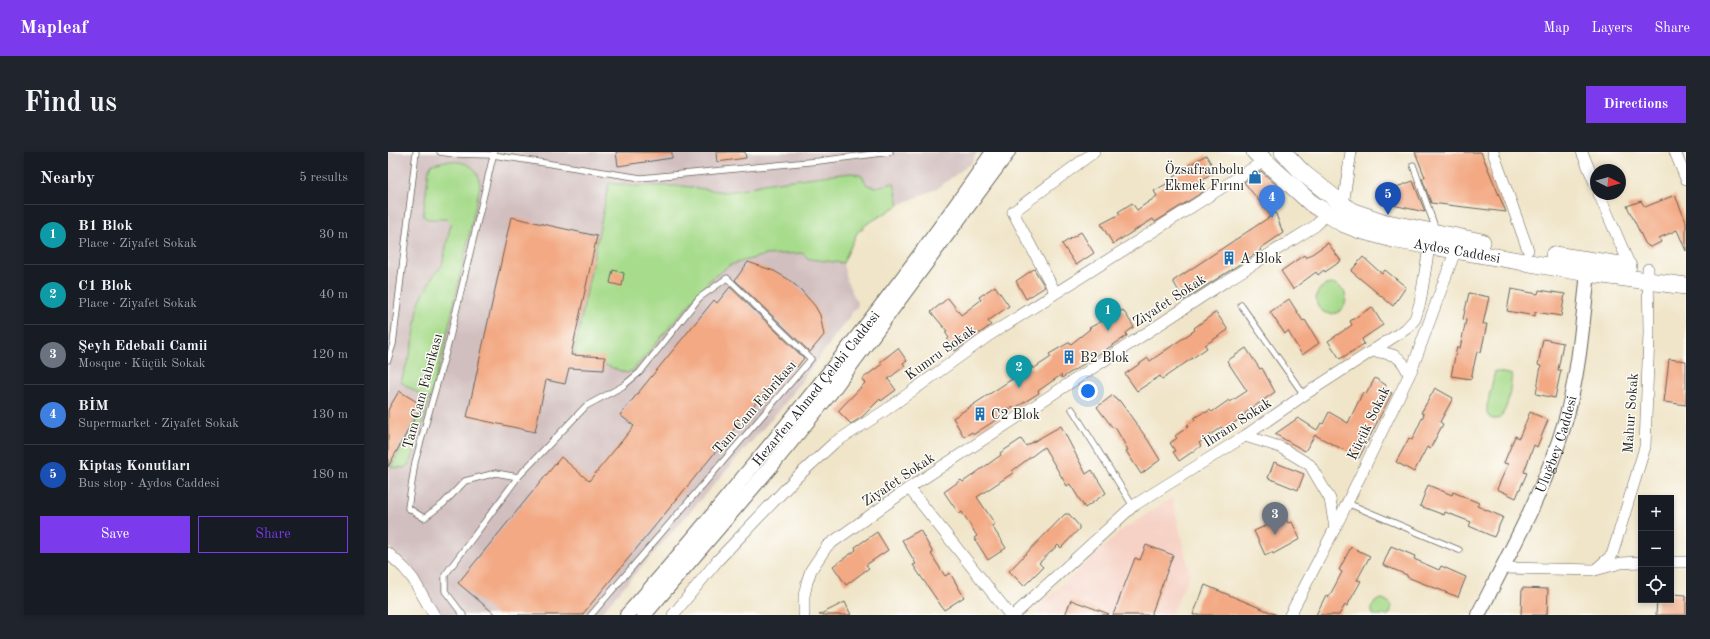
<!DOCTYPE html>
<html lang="en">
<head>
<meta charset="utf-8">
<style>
  body { margin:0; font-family:"Old Standard TT",serif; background:#20242c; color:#f1f3f6 }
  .controls { position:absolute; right:12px; bottom:12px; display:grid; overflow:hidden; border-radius:0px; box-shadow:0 2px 6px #0003 }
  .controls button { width:36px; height:36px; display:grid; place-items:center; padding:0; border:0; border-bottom:1px solid #363941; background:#171b24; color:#f1f3f6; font:20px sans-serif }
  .compass { position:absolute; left:1202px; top:12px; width:36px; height:36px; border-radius:50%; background:#171b24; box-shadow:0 2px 6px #0003; rotate:96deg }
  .you { position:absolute; left:700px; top:239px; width:14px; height:14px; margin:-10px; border:3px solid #fff; border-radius:50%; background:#1a73e8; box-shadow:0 0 0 6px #1a73e833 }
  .badge { display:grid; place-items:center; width:26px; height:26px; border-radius:50%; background:#7c3aed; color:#fff; font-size:13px; font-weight:700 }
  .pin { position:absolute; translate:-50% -33px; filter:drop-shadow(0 1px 2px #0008) }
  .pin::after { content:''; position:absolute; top:21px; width:14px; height:12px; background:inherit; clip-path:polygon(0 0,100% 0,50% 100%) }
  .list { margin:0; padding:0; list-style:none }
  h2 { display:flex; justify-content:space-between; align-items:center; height:52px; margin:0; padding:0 16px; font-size:17px }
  h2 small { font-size:13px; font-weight:400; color:#9ea1a6 }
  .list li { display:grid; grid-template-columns:26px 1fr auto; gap:12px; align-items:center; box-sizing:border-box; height:60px; padding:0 16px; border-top:1px solid #363941 }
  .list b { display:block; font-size:15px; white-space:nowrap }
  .list p { margin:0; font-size:13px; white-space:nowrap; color:#9ea1a6 }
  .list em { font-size:13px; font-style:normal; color:#9ea1a6 }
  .actions { display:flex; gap:8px; padding:12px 16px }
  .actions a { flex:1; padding:9px 0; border:1px solid #7c3aed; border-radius:0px; text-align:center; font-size:14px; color:#7c3aed }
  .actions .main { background:#7c3aed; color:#fff }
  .icon { flex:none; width:22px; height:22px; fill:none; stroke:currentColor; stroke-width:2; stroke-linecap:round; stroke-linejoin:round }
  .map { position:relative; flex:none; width:1298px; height:463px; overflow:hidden; border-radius:0px }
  header { display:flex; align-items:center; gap:24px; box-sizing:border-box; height:56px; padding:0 20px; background:#7c3aed; color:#fff }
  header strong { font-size:19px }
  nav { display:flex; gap:22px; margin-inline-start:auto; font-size:14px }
  .intro { display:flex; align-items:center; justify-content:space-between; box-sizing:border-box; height:96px; padding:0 24px }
  h1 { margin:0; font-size:28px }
  .button { padding:10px 18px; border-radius:0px; background:#7c3aed; color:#fff; font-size:14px; font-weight:700 }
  main { display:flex; gap:24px; padding:0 24px }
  aside { flex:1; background:#171b24; border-radius:0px; box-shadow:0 2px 6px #0003 }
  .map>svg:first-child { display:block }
  .built { fill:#f6d1c5 }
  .industrial { fill:#d1bfbf }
  .green { fill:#a8dc8d; stroke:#627c54 }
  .building { fill:#f3a983 }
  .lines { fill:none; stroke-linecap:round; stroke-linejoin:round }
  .service-casing { stroke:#666259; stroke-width:7 }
  .minor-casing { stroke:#666259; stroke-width:12 }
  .tertiary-casing { stroke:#666259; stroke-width:16 }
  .primary-casing { stroke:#666259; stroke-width:18 }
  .service { stroke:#fff; stroke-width:5.5 }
  .minor { stroke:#fff; stroke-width:11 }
  .tertiary { stroke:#fff; stroke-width:14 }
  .primary { stroke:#fff; stroke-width:17 }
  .labels { text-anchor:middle; stroke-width:3; stroke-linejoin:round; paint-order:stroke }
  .poi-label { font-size:14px; fill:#1c1c1c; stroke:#fdfcf7; text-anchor:start }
  .street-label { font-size:14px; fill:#1c1c1c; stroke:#fdfcf7 }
</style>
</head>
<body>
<header>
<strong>Mapleaf</strong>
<nav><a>Map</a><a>Layers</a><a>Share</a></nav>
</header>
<div class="intro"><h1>Find us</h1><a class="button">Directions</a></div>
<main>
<aside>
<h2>Nearby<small>5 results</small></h2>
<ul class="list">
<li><span class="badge" style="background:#0f9aa8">1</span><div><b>B1 Blok</b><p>Place · Ziyafet Sokak</p></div><em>30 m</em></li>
<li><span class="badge" style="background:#0f9aa8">2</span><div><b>C1 Blok</b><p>Place · Ziyafet Sokak</p></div><em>40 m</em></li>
<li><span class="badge" style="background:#6b7280">3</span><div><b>Şeyh Edebali Camii</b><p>Mosque · Küçük Sokak</p></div><em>120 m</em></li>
<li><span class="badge" style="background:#3f7fe0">4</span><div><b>BİM</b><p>Supermarket · Ziyafet Sokak</p></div><em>130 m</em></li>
<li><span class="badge" style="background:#1a4fb4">5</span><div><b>Kiptaş Konutları</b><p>Bus stop · Aydos Caddesi</p></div><em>180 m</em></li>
</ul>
<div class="actions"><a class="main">Save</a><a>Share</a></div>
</aside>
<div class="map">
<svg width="1298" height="463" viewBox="0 0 1298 463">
  <rect width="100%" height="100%" fill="#fdfcf7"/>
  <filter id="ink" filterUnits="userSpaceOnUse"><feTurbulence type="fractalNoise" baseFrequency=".025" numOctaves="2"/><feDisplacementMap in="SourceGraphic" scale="8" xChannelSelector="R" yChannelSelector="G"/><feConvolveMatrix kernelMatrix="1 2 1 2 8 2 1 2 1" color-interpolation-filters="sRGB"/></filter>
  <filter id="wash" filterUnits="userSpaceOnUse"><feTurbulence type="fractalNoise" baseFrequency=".012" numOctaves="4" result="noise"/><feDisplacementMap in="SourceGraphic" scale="16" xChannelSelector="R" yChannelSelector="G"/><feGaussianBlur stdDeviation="0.9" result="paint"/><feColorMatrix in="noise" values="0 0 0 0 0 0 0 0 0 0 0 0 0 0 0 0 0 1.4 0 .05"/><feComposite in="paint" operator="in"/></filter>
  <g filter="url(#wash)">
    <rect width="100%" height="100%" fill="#f0e5c9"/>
    <polygon class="built" points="784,346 802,422 783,463 651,463 651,458 654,451 733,379"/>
    <polygon class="industrial" points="0,0 589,0 583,11 550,36 511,53 479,72 469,81 455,111 459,129 470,153 395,254 211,463 51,463 21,411 0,395"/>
    <g class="green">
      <path d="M58 9C77 10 91 12 92 34L55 201 23 310 16 316 3 315 39 247 13 230 25 191 31 150 46 122 54 114 63 71 59 67H40L35 64 41 17 44 12Z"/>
      <polygon points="464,21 474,24 479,33 488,35 506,31 511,53 479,72 469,81 455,111 421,107 414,101 377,103 342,113 322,128 253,209 245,218 239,221 186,202 221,31 243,34 295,34 336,40 353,38 375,32 434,24"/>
      <circle cx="943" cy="147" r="15"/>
      <path d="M1107 219 1124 223C1122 235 1120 274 1102 266L1099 261V254Z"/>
      <path d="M994 447C1002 449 1006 455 1001 463H985C982 455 985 449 994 447Z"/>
    </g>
    <g id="blocks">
      <g class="building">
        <polygon points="228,0 284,0 284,6 230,14"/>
        <polygon points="328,0 357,0 358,6 329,10"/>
        <polygon points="1027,0 1093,0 1118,60 1043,51 1034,26 1037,25"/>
        <polygon points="818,3 828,20 809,31 815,40 767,70 765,67 725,92 713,72 732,62 730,60 744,51 749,58 769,44 766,39 787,27 785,25 802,15 801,13"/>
        <polygon points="873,19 896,40 883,49 895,81 873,96 872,99 796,148 785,129 883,64 856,30"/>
        <polygon points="1025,29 1037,60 1000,52 995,40"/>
        <polygon points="1287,43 1298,70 1298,99 1289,78 1271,86 1273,90 1263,95 1260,94 1257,91 1239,54 1253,49 1257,55"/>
        <polygon points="123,65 209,84 183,203 217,205 216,218 181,216 177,232 158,228 147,280 79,265"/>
        <polygon points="693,80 706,101 688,113 674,92"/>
        <polygon points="940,91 953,109 937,120 936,118 930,123 928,120 905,137 893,119 916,103 918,106"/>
        <polygon points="975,105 994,122 997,118 1018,135 1005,154 963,119"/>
        <polygon points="360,110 386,119 400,127 413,138 427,154 432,163 436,183 422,200 347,128"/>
        <polygon points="646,117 657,135 638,147 628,129"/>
        <polygon points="225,118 236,121 234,134 222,131"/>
        <polygon points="607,134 621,154 600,169 603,173 567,199 559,188 561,186 557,180 559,179 543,160 560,146 573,163 593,148 591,145"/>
        <polygon points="342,135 416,206 409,215 402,209 194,463 108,463 70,431 173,305 201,329 246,274 232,263 326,148 329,151"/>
        <polygon points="1123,137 1150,142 1151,138 1177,142 1173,164 1147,160 1147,164 1119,159"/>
        <polygon points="1081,141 1101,145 1095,172 1099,172 1093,200 1089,199 1083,227 1063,224 1069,195 1072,196 1078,168 1075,167"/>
        <polygon points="901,147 915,169 917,168 931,191 914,203 900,179 897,182 882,160"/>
        <polygon points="984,155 995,173 974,187 976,192 952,207 940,189 964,173 962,169"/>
        <polygon points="735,158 746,175 738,181 739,184 674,226 673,223 650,239 651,241 627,256 625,255 610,264 611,266 586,282 584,280 576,285 565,266 644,214 645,217 663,205 661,202 682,190 683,192 702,177 701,176"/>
        <polygon points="828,160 840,178 817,193 819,196 774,227 772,224 749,239 737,222 760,206 762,209 807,178 806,176"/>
        <polygon points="1155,187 1175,191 1170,218 1173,218 1167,246 1148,242 1153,214 1150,213"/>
        <polygon points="510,196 519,209 515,211 517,214 500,227 508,238 493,249 492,247 474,265 463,272 450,259 477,231 474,227 494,212 492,210"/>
        <polygon points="858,196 872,217 874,216 887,240 857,261 858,263 835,278 833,275 811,291 813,294 791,309 785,300 787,299 782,291 789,286 787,284 800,275 799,273 807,268 806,266 816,260 817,261 822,258 824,260 841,248 842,250 859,239 839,209"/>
        <polygon points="1281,207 1298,209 1298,253 1276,250"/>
        <polygon points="987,226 998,233 996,237 1004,241 971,306 927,283 917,299 887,282 910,266 929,278 933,271 935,272 941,260 960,271 975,240 978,242"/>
        <polygon points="1047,236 1065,246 1052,270 1055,272 1042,297 1039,295 1026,320 1008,310 1021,286 1024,288 1036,262 1033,261"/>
        <polygon points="11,239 34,253 0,315 0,258"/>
        <polygon points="725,243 729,249 731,248 760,288 772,308 753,322 738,299 740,298 727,275 725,276 709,255"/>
        <polygon points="1142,260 1160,268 1149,295 1146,293 1136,320 1139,321 1128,346 1109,337 1120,312 1116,311 1127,284 1131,286"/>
        <polygon points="673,274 698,322 704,318 718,341 697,356 682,332 679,334 656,295 624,319 625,321 589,345 607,372 604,374 618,396 600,408 586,386 589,384 574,360 571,362 556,340 573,328 575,330 613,303 612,301 633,287 638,294"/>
        <polygon points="886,310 916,322 910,338 880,326"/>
        <polygon points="1040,333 1064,343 1065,340 1091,351 1089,354 1115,365 1106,385 1081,374 1083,370 1057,360 1056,363 1032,354"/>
        <polygon points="677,362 681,362 691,374 691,377 673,396 670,393 651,411 655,415 636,434 621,419"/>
        <polygon points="897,365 900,371 904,370 912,387 885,402 884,400 877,403 866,379"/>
        <polygon points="532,378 545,401 543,402 557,424 562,421 576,445 556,458 525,413 528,412 514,388"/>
        <polygon points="489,380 500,398 478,413 481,416 458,433 445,414 468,398 467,395"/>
        <polygon points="758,393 785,403 763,463 725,463 747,406 752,408"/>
        <polygon points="1003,394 1027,404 1026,407 1051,418 1053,414 1078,425 1070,445 1019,425 1019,423 995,413"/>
        <polygon points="963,395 982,404 969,428 973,429 959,454 957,453 951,463 928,463 938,443 941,445 954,420 951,418"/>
        <polygon points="817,433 889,463 805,463"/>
        <polygon points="1134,436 1160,437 1159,463 1133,463"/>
        <polygon points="1283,442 1298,443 1298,463 1268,463 1269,448 1283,448"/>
        <polygon points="683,448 721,462 720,463 677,463"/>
        <polygon points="457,450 463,463 431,463"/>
      </g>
    </g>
  </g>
  <g filter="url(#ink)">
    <use href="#blocks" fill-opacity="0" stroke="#666259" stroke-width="1"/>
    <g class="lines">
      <g class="service-casing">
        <g id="service">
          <polyline points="52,0 66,2"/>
          <polyline points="65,0 66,2 105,3 253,26 431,9 502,0"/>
          <polyline points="106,0 61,189 27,310 20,356 36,366 55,352 77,329 108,321 130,325"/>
          <polyline points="1025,13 1048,78"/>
          <polyline points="853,153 916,243"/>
          <polyline points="0,208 5,192 28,0"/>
          <polyline points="684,257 745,354"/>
          <polyline points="959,351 1071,398"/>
          <polyline points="75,463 57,439 57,423 130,325 198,254 235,234 252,220 311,146 339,126 423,207 203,463"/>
        </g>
      </g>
      <g class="minor-casing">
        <g id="minor">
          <polyline points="1105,0 1140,98"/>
          <polyline points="1194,0 1208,34"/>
          <polyline points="1287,0 1298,27"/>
          <polyline points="1211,42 1242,114"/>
          <polyline points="955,53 963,0"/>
          <polyline points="667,140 625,60 706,0"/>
          <path d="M985 199C1005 202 1013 202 1021 223"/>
          <polyline points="857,284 892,295 922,313 942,347 947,376"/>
          <polyline points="521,336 622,463"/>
          <polyline points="0,401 16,416 25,427 46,463"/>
          <polyline points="1283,410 1298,410"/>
          <polyline points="1114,416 1207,418 1233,411 1253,410"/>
          <polyline points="1207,418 1224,403 1257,295 1261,181 1260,117"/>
          <polyline points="285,463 330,408 408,326 446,291 495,260 600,184 876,9"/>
          <polyline points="416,463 416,444 419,430 423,418 439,394 521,336 838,129 927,74 939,62"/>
          <polyline points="626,463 745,354 857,284 916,243 1018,177 1027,167 1032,151 1042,89"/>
          <polyline points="902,463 947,376 1024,217 1065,105 1067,92"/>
        </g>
      </g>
      <g class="tertiary-casing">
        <g id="tertiary">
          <path id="s1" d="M239 463C280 417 319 370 358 322 445 218 529 112 605 0"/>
          <polyline points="256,463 384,313 440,244 620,0"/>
          <path id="s2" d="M1090 463C1122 400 1157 338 1177 270 1192 218 1195 164 1201 111"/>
        </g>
      </g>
      <g class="primary-casing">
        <g id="primary">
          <path id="s3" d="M867 0 923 51 954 71 972 78 1009 88 1200 121 1298 134"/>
          <polyline points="895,0 915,21 963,59 995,70 1094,90"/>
          <polyline points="1166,103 1240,114"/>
        </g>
      </g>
      <use href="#service" class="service"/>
      <use href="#minor" class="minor"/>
      <use href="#tertiary" class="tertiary"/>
      <use href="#primary" class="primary"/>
    </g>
  </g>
  <defs>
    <g id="shop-bare" transform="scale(1.08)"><path d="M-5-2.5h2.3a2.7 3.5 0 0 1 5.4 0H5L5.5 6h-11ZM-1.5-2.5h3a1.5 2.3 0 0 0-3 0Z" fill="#1f6fb2" stroke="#fdfcf7" stroke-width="2.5" paint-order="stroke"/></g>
    <g id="building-bare" transform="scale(1.08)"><path d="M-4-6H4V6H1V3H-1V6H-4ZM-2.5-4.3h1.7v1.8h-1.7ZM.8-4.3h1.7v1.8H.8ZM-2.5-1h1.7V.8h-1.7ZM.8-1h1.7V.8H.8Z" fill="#1f6fb2" stroke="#fdfcf7" stroke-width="2.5" paint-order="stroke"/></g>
  </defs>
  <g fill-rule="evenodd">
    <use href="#shop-bare" x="867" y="25"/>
    <use href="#building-bare" x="841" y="106"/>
    <use href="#building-bare" x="681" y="205"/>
    <use href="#building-bare" x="592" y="262"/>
  </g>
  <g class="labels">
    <g class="poi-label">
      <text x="856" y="22" text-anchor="end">Özsafranbolu<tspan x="856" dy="16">Ekmek Fırını</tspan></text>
      <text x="852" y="111">A Blok</text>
      <text x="692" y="210">B2 Blok</text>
      <text x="603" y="267">C2 Blok</text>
    </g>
    <g class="street-label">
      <text dy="5" stroke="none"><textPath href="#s3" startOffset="231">Aydos Caddesi</textPath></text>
      <text transform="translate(781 148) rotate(-33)" y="5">Ziyafet Sokak</text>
      <text transform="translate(552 200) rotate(-36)" y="5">Kumru Sokak</text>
      <text dy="5" stroke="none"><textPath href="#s1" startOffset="295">Hezarfen Ahmed Çelebi Caddesi</textPath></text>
      <text transform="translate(34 239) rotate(-75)" y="5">Tam Cam Fabrikası</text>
      <text transform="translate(366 255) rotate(-49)" y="5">Tam Cam Fabrikası</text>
      <text transform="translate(1242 261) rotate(-86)" y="5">Mahur Sokak</text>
      <text transform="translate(849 270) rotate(-33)" y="5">İhram Sokak</text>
      <text transform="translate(980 271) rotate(-64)" y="5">Küçük Sokak</text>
      <text dy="5" stroke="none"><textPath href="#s2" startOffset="188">Uluğbey Caddesi</textPath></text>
      <text transform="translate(510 327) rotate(-34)" y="5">Ziyafet Sokak</text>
    </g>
  </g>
</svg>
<div class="controls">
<button>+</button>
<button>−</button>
<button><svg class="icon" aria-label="locate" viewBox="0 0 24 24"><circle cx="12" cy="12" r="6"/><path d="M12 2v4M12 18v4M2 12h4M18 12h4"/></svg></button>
</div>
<svg class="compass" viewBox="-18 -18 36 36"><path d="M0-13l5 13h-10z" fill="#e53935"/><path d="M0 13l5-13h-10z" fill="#9ea1a6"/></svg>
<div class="you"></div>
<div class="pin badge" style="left:720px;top:179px;background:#0f9aa8">1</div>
<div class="pin badge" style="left:631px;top:236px;background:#0f9aa8">2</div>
<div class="pin badge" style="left:887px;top:383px;background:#6b7280">3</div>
<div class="pin badge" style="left:884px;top:66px;background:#3f7fe0">4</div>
<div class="pin badge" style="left:1000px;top:63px;background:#1a4fb4">5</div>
</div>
</main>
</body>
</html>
